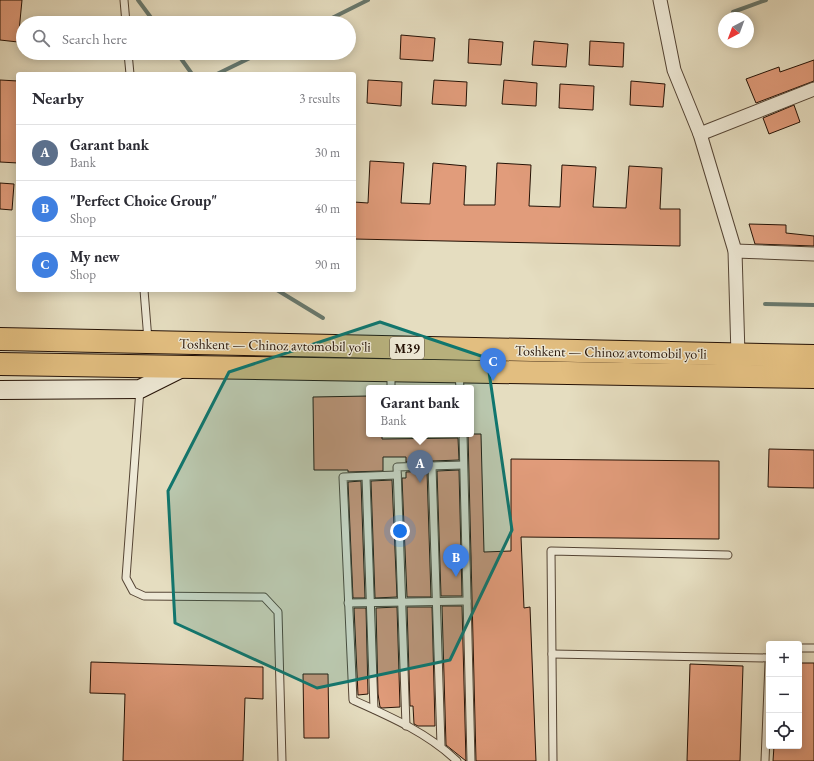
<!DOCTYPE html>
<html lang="en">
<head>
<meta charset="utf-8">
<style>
  body { margin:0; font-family:"EB Garamond",serif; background:#f2f2f3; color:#2b2b33 }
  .controls { position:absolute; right:12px; bottom:12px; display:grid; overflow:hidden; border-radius:4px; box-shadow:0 2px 10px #0003 }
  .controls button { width:36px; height:36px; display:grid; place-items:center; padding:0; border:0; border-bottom:1px solid #e1e1e2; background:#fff; color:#2b2b33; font:20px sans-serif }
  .compass { position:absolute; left:718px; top:12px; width:36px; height:36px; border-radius:50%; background:#fff; box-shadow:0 2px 10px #0003; rotate:221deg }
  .you { position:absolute; left:400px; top:531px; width:14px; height:14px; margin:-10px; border:3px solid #fff; border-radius:50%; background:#1a73e8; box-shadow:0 0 0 6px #1a73e833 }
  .badge { display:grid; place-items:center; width:26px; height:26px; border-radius:50%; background:#db2777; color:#fff; font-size:13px; font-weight:700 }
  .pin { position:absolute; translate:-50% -33px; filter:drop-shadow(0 1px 2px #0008) }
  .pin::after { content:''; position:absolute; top:21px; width:14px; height:12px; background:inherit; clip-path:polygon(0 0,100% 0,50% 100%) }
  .popup { position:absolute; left:366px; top:385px; width:108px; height:52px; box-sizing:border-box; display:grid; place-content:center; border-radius:4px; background:#fff; filter:drop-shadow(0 1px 3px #0005); font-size:13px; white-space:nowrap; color:#7c7c81 }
  .popup b { font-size:15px; color:#2b2b33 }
  .popup::after { content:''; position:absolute; left:50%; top:100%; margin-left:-8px; border:8px solid transparent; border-top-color:#fff }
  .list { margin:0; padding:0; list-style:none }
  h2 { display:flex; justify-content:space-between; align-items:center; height:52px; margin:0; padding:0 16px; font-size:17px }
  h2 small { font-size:13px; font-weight:400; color:#7c7c81 }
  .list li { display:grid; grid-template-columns:26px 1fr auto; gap:12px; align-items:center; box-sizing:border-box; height:56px; padding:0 16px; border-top:1px solid #e1e1e2 }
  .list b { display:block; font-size:15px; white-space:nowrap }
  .list p { margin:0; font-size:13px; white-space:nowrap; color:#7c7c81 }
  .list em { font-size:13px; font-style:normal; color:#7c7c81 }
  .icon { flex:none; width:22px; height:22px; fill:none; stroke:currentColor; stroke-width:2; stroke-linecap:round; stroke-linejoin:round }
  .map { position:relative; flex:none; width:814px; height:761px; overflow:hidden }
  .search { position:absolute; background:#fff; box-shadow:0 2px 10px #0003; left:16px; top:16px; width:340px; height:44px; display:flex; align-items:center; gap:10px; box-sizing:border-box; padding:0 14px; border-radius:22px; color:#7c7c81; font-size:15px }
  .panel { position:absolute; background:#fff; box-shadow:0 2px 10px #0003; left:16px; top:72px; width:340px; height:220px; border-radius:4px }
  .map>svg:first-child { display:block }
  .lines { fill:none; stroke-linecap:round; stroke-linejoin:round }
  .stream { stroke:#68786d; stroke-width:4 }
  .building { fill:#e19c7b; stroke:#241105 }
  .lane-casing { stroke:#544434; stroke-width:9 }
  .street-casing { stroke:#544434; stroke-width:15 }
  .secondary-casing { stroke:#241105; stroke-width:20 }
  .highway-casing { stroke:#241105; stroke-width:24 }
  .lane { stroke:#eee9d6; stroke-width:7 }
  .street { stroke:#eee9d6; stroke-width:13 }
  .secondary { stroke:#eee9d6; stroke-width:18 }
  .highway { stroke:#e2be80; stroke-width:22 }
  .marked { fill:#0f766e; fill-opacity:0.2; stroke:#0f766e; stroke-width:3; stroke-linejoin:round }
  .labels { text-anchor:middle; stroke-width:3; stroke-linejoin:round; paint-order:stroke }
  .shield { fill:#eee9d6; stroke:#615244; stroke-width:1 }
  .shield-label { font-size:13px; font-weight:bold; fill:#241105 }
  .street-label { font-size:14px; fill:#241105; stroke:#eee9d6 }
</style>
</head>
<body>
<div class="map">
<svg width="814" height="761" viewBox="0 0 814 761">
  <rect width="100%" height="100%" fill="#e5ddc0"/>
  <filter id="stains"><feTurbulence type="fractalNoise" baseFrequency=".005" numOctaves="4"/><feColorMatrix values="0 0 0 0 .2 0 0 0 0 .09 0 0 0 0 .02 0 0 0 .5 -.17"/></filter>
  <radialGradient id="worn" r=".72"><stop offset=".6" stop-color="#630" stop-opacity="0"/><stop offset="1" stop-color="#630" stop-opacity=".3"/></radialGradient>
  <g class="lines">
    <g class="stream">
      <polyline points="138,0 155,23"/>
      <polyline points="733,12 766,0"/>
      <polyline points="322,23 368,0"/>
      <polyline points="177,53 192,74"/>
      <polyline points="217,74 260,53"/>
      <polyline points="277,290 323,318"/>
      <polyline points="765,304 814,305"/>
    </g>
  </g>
  <g class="building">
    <polygon points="0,0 22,0 18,42 0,40"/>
    <polygon points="401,35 435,38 433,61 400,59"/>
    <polygon points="469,39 503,42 501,65 468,63"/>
    <polygon points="534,41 568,44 566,67 532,65"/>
    <polygon points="590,41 624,43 623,67 589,65"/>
    <polygon points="814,60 814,81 756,103 746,79 779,67 780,72"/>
    <polygon points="0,80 18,81 18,163 0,162"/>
    <polygon points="368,80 402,82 401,106 367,103"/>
    <polygon points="434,80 467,82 466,106 432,104"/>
    <polygon points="504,80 537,83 536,106 502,104"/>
    <polygon points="631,81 665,84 663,107 630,105"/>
    <polygon points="560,84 594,86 593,110 559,108"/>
    <polygon points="794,105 800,122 769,134 763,118"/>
    <polygon points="370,161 404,163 401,203 430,204 433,163 466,166 464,205 495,205 497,163 531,165 529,206 560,207 562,165 596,167 593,207 626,208 629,166 662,168 660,209 680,209 680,246 354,239 354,202 368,203"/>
    <polygon points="0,183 14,184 12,210 0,209"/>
    <polygon points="749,224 786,225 786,233 814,236 814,246 755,244"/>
    <polygon points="369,396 369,434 382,434 382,439 458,438 459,460 406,462 406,457 383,457 383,471 348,472 348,470 314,470 313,397"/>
    <polygon points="468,434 481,434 484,552 511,551 511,459 719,461 719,539 521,537 524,608 530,607 536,761 476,761"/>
    <polygon points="769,449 814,450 814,488 768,487"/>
    <polygon points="459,470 462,596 441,596 437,471"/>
    <polygon points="427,471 431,597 407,597 402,478 406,478 406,472"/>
    <polygon points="392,480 397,597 375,598 371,481"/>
    <polygon points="361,481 365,598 353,598 348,482"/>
    <polygon points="442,606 462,606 466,761 446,745"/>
    <polygon points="397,607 400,707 382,708 380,707 378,694 376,608"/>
    <polygon points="407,607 432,607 435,726 418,726 414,724 413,706 410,706"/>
    <polygon points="354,608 366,608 368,694 358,695"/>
    <polygon points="91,662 263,667 263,699 245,698 243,761 123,761 125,694 90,693"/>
    <polygon points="799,663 814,663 814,761 773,761 774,746 799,746"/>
    <polygon points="690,664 743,666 740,761 687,761"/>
    <polygon points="303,674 328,674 329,738 304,738"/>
  </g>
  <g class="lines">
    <g class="lane-casing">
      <g id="lane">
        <polyline points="124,0 126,23"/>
        <polyline points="128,53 130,74"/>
        <polyline points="144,290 148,340"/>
        <polyline points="391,372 391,388"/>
        <polyline points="459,373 460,388"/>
        <polyline points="140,389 126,578 133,591 144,596 264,597 278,612 282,761"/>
        <polyline points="463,434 471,761"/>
        <polyline points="432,466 441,745"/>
        <path d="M397 475 343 477 353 700C389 716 428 733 457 761"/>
        <polyline points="366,477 374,709"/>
        <polyline points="348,603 467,601"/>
        <polyline points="799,648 814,648"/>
        <polyline points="552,654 769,658"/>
        <polyline points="406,726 397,467 463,465"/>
        <polyline points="553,761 551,551 728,555"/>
        <polyline points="765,761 769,663"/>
      </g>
    </g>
    <g class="street-casing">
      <g id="street">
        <polyline points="660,0 674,70 700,134 735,251 738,355"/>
        <polyline points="700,134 814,89"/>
        <polyline points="735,251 814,254"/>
      </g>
    </g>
    <g class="secondary-casing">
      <polyline id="secondary" points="0,390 140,389 184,367"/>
    </g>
    <g class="highway-casing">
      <g id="highway">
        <polyline points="0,339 814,356"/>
        <polyline points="0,364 814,377"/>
      </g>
    </g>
    <use href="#lane" class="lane"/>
    <use href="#street" class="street"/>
    <use href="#secondary" class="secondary"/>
    <use href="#highway" class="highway"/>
  </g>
  <path class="marked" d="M380 322 487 358 512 530 450 660 317 688 175 623 168 491 229 372Z"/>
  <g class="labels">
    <rect class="shield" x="390" y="337" width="34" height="22" rx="3"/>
    <g class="shield-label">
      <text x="407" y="353">M39</text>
    </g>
    <g class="street-label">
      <text transform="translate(275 345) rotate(1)" y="5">Toshkent — Chinoz avtomobil yoʻli</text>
      <text transform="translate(611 352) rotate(1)" y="5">Toshkent — Chinoz avtomobil yoʻli</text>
    </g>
  </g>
  <rect width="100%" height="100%" filter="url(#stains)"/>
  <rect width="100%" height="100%" fill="url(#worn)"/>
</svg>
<div class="controls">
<button>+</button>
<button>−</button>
<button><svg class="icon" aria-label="locate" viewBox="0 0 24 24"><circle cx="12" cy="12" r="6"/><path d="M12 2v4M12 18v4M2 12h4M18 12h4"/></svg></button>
</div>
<svg class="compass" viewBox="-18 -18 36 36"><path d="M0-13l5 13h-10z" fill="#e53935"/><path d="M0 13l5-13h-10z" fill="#7c7c81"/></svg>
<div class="you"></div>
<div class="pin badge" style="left:420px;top:483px;background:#5c6f8a">A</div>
<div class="popup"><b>Garant bank</b>Bank</div>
<div class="pin badge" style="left:456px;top:577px;background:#3f7fe0">B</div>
<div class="pin badge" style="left:493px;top:381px;background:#3f7fe0">C</div>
<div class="search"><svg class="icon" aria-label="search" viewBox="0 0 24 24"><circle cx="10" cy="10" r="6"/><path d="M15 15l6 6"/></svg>Search here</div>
<section class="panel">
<h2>Nearby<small>3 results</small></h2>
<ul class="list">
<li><span class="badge" style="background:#5c6f8a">A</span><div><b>Garant bank</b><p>Bank</p></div><em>30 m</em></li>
<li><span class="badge" style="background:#3f7fe0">B</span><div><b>&quot;Perfect Choice Group&quot;</b><p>Shop</p></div><em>40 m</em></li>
<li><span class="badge" style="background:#3f7fe0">C</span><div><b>My new</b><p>Shop</p></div><em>90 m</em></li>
</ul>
</section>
</div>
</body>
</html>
